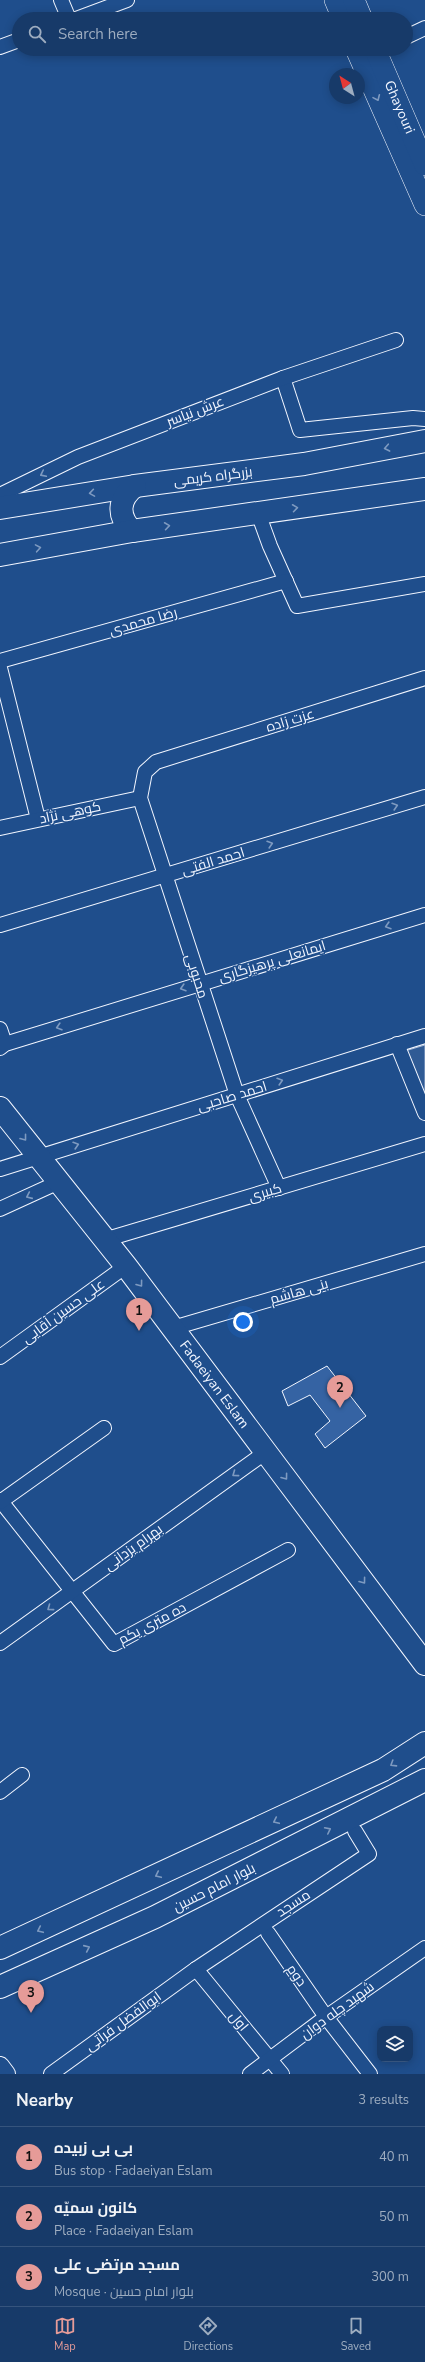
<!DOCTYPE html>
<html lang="en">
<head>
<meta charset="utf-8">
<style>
  body { margin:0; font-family:"Nunito Sans",Cairo,sans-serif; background:#244571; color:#f1f3f6 }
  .controls { position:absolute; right:12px; bottom:12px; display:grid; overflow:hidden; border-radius:8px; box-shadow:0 2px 10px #0003 }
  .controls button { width:36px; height:36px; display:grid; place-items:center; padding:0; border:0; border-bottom:1px solid #36547d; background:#173a69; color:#f1f3f6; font:20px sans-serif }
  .compass { position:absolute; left:329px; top:68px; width:36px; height:36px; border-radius:50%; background:#173a69; box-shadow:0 2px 10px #0003; rotate:324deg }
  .you { position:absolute; left:243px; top:1322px; width:14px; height:14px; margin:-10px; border:3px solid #fff; border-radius:50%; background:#1a73e8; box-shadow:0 0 0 6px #1a73e833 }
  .badge { display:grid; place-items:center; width:26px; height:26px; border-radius:50%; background:#e69b98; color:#111; font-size:13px; font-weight:700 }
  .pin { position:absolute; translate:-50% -33px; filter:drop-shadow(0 1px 2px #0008) }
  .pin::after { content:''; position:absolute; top:21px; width:14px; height:12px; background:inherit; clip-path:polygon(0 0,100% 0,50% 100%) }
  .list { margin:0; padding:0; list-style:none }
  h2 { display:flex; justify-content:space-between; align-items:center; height:52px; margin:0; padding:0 16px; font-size:17px }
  h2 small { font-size:13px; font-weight:400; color:#9eadc0 }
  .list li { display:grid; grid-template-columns:26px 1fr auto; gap:12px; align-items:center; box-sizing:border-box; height:60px; padding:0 16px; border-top:1px solid #36547d }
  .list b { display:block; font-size:15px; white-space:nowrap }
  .list p { margin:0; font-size:13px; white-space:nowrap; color:#9eadc0 }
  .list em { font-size:13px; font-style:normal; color:#9eadc0 }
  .icon { flex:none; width:22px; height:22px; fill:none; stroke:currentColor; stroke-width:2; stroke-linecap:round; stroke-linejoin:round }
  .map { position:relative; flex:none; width:425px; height:2074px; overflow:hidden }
  .search { position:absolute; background:#173a69; box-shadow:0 2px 10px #0003; left:12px; right:12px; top:12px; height:44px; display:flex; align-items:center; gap:10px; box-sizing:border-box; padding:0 14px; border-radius:22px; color:#9eadc0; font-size:15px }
  .sheet { height:232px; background:#173a69 }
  nav { display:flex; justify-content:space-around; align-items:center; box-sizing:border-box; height:56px; border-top:1px solid #36547d; background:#173a69; font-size:11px; color:#9eadc0 }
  nav a { display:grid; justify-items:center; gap:2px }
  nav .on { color:#e69b98 }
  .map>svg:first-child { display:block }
  .green { fill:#305b95; stroke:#a8bbd7 }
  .building { fill:#3563a3; stroke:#f2f6ff }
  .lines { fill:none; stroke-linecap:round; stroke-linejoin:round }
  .minor-casing { stroke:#f2f6ff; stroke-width:16 }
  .tertiary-casing { stroke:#f2f6ff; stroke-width:20 }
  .secondary-casing { stroke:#f2f6ff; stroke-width:22 }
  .primary-casing { stroke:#f2f6ff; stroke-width:24 }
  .trunk-casing { stroke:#f2f6ff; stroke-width:24 }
  .minor { stroke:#1f4e8c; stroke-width:14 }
  .tertiary { stroke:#1f4e8c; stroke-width:18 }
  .secondary { stroke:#1f4e8c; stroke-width:21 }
  .primary { stroke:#1f4e8c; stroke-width:22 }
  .trunk { stroke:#1f4e8c; stroke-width:22 }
  .oneway { stroke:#7e9ac0 }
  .labels { text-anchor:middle; stroke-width:3; stroke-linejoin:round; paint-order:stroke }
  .street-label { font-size:14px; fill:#f2f6ff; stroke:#1f4e8c }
</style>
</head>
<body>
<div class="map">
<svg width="425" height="2074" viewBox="0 0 425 2074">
  <rect width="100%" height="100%" fill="#1f4e8c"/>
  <polygon class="green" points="425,1045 425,1102 405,1051"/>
  <polygon class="building" points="327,1366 366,1416 325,1448 315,1434 330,1421 310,1395 288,1406 282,1391"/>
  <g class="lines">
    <g class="minor-casing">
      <g id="minor">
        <polyline points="61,0 69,19"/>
        <polyline points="76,19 127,0"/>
        <polyline points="406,37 425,28"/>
        <polyline points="0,47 19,40"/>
        <polyline points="283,378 300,430 413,418 425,419"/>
        <polyline points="0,495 78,457 283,378 396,340"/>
        <polyline points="258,513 270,546 297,606 425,584"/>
        <polyline points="0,661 286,581"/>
        <polyline points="0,668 38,819"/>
        <polyline points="0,828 140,798"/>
        <polyline points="0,925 425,797"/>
        <polyline points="0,1029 5,1044"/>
        <polyline points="397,1044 425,1113"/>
        <polyline points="0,1048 5,1044 425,915"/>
        <polyline points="0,1169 425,1036"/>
        <polyline points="279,1188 237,1095 140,798 145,772 156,762 425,678"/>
        <polyline points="0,1209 59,1182"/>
        <polyline points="104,1240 425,1144"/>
        <polyline points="173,1328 425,1254"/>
        <polyline points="0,1357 126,1266"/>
        <polyline points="0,1500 114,1644 288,1550"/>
        <polyline points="0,1502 104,1428"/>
        <polyline points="0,1643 266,1452"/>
        <polyline points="0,1792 22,1775"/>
        <polyline points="268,1933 326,2017 370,2074"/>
        <polyline points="196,1969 282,2074"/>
        <polyline points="51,2074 196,1969 369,1854 355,1831"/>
        <polyline points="250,2074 326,2017 425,1948"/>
      </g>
    </g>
    <g class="tertiary-casing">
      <polyline id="tertiary" points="0,2066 6,2074"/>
    </g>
    <g class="secondary-casing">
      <g id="secondary">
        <polyline points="335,0 343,19"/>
        <polyline points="354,0 362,19"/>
        <polyline points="356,49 425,205"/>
        <path id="s1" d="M375 49 425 165"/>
      </g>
    </g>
    <g class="primary-casing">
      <g id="primary">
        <path id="s2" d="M0 1108 126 1266 425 1664"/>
        <polyline points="0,1948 383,1770 425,1743"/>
        <polyline points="0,1987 155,1917 425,1780"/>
      </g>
    </g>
    <g class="trunk-casing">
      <g id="trunk">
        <polyline points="0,508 135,486 304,464 425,441"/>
        <path d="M132 531C117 516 118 499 135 486"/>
        <polyline points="0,555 132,531 425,489"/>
      </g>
    </g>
    <use href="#minor" class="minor"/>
    <use href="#tertiary" class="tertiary"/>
    <use href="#secondary" class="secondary"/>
    <use href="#primary" class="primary"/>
    <use href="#trunk" class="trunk"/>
  </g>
  <defs><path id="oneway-chevron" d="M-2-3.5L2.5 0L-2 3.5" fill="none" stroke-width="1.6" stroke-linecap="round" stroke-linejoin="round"/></defs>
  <g class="oneway">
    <use href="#oneway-chevron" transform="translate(377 98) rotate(66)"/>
    <use href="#oneway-chevron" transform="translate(387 448) rotate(169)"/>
    <use href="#oneway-chevron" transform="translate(43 474) rotate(154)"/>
    <use href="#oneway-chevron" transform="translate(92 493) rotate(171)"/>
    <use href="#oneway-chevron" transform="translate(295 508) rotate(-8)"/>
    <use href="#oneway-chevron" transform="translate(167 526) rotate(-8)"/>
    <use href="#oneway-chevron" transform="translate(38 548) rotate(-10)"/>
    <use href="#oneway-chevron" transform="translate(395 806) rotate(-17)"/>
    <use href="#oneway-chevron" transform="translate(270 844) rotate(-17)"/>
    <use href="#oneway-chevron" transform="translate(388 926) rotate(163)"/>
    <use href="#oneway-chevron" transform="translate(183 988) rotate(163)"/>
    <use href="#oneway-chevron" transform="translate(59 1027) rotate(163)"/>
    <use href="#oneway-chevron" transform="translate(280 1081) rotate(-17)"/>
    <use href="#oneway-chevron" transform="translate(24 1138) rotate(52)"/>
    <use href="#oneway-chevron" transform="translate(76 1145) rotate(-17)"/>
    <use href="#oneway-chevron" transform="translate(29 1196) rotate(156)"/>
    <use href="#oneway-chevron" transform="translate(140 1284) rotate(53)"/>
    <use href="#oneway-chevron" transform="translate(235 1474) rotate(144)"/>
    <use href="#oneway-chevron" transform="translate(285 1477) rotate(53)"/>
    <use href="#oneway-chevron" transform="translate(363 1581) rotate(53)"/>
    <use href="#oneway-chevron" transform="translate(50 1608) rotate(144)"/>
    <use href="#oneway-chevron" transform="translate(393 1764) rotate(148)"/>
    <use href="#oneway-chevron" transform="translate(276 1821) rotate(155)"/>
    <use href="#oneway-chevron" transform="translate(328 1830) rotate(-27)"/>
    <use href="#oneway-chevron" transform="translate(158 1875) rotate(155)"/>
    <use href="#oneway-chevron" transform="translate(40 1930) rotate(155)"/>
    <use href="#oneway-chevron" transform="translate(87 1948) rotate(-24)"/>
  </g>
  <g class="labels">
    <g class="street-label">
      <text dy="5" stroke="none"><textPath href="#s1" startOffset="63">Ghayouri</textPath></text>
      <text transform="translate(195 411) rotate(-21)" y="5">عرش نیاسر</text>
      <text transform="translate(213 476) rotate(-7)" y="5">بزرگراه کریمی</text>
      <text transform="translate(143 621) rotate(-16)" y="5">رضا محمدی</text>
      <text transform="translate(290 720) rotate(-17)" y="5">عزت زاده</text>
      <text transform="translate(70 812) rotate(-12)" y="5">کوهی نژاد</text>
      <text transform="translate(213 861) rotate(-17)" y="5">احمد الفتی</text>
      <text transform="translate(272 961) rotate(-17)" y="5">ایمانعلی پرهیزگاری</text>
      <text transform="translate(197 976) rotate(72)" y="5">محبوبی</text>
      <text transform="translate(232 1096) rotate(-17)" y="5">احمد صاحبی</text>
      <text transform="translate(265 1192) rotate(-17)" y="5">کبیری</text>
      <text transform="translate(299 1291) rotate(-16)" y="5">بنی هاشم</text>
      <text transform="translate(63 1311) rotate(-36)" y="5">علی حسین آقایی</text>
      <text dy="5" stroke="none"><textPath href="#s2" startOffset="350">Fadaeiyan Eslam</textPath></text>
      <text transform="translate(133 1547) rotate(-36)" y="5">بهرام یزدانی</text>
      <text transform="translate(152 1623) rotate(-28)" y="5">ده متری یکم</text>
      <text transform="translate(214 1887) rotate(-27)" y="5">بلوار امام حسین</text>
      <text transform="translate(293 1903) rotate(-33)" y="5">مسجد</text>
      <text transform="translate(297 1975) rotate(55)" y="5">دوم</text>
      <text transform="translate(337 2010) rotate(-36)" y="5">شهید چله دوان</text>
      <text transform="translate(123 2021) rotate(-36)" y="5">ابوالفضل فراتی</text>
      <text transform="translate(239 2021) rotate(50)" y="5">اول</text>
    </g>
  </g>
</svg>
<div class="controls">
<button><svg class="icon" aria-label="layers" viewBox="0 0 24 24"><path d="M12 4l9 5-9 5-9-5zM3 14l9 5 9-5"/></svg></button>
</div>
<svg class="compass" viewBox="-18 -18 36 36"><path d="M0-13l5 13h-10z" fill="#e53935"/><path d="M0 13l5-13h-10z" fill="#9eadc0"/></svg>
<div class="you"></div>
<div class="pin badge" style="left:139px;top:1331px">1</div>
<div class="pin badge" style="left:340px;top:1408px">2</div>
<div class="pin badge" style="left:31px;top:2013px">3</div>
<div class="search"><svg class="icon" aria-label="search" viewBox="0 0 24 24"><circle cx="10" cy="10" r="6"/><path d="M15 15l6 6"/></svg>Search here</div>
</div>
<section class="sheet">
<h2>Nearby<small>3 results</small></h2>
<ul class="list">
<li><span class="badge">1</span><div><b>بی بی زبیده</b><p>Bus stop · Fadaeiyan Eslam</p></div><em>40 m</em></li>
<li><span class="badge">2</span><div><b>کانون سمیّه</b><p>Place · Fadaeiyan Eslam</p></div><em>50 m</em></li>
<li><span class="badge">3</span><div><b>مسجد مرتضی علی</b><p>Mosque · بلوار امام حسین</p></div><em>300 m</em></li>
</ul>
</section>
<nav>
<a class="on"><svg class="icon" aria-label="map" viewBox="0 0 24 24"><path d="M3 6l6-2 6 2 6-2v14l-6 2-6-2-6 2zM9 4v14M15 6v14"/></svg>Map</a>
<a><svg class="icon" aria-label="directions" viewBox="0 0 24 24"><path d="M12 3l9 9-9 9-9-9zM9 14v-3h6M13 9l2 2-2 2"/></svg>Directions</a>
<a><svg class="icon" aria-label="saved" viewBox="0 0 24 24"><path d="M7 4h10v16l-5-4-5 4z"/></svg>Saved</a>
</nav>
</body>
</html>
